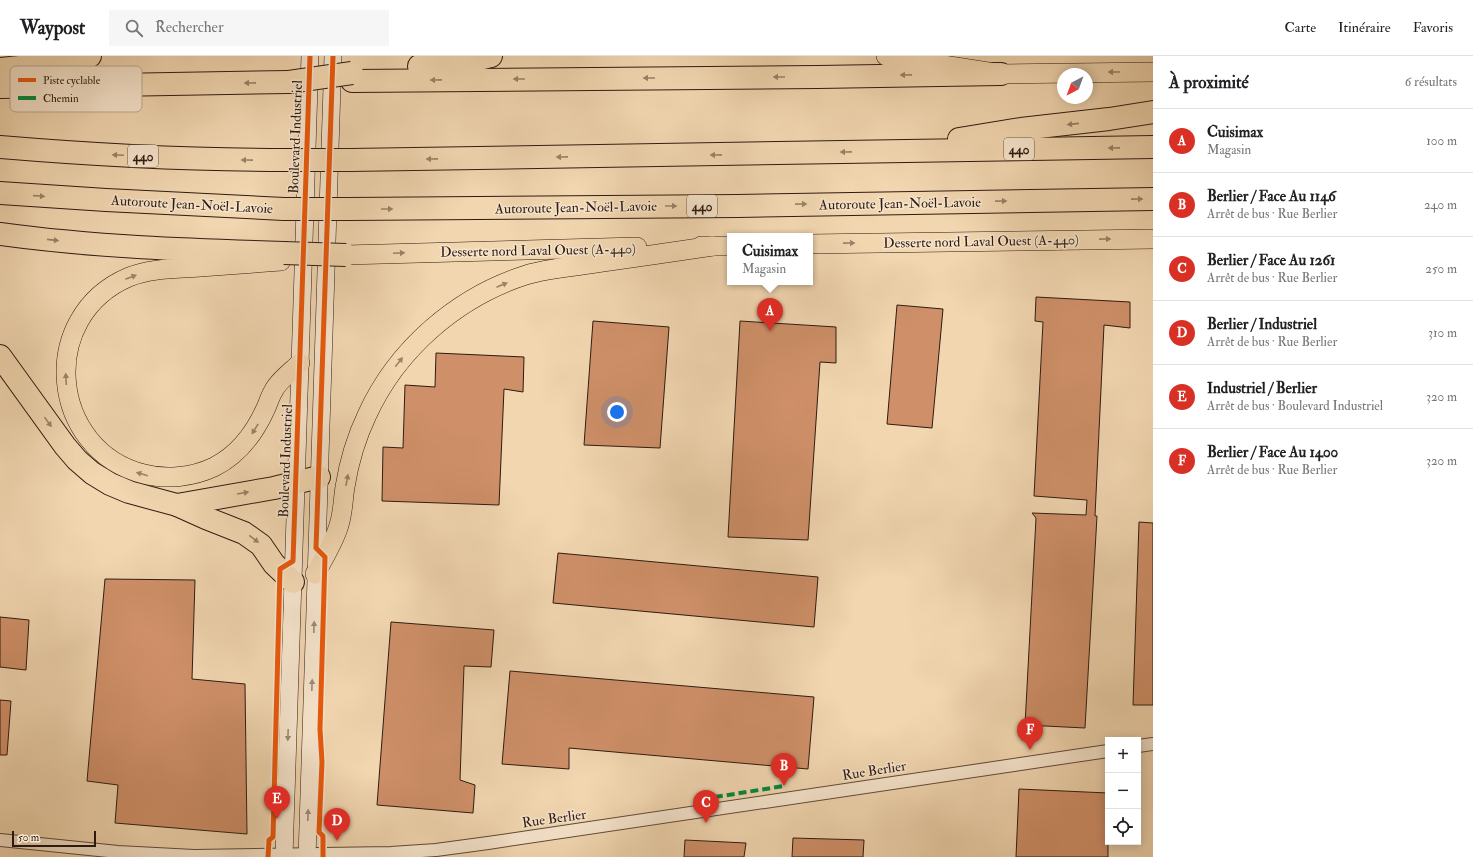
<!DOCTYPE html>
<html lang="fr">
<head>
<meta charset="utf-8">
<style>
  body { margin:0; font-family:"IM FELL Double Pica",serif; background:#f6f6f6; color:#202124 }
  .controls { position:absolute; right:12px; bottom:12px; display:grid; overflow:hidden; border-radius:0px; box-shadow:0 2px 10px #0003 }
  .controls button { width:36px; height:36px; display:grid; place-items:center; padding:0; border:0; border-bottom:1px solid #e0e0e0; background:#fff; color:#202124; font:20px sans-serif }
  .compass { position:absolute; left:1057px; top:12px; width:36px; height:36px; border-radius:50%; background:#fff; box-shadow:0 2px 10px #0003; rotate:221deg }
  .scale { position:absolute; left:12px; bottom:10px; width:84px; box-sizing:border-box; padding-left:4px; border:2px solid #2e1b10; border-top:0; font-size:11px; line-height:14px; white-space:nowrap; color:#2e1b10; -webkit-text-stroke:3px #f6e4cc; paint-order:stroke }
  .you { position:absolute; left:617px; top:356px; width:14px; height:14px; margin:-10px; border:3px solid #fff; border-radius:50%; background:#1a73e8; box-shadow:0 0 0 6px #1a73e833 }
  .badge { display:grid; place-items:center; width:26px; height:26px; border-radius:50%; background:#d93025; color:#fff; font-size:13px; font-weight:700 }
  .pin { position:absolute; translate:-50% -33px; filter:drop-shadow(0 1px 2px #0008) }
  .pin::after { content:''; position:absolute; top:21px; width:14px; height:12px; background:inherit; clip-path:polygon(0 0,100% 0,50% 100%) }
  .popup { position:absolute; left:727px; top:177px; width:86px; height:52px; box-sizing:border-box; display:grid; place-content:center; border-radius:0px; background:#fff; filter:drop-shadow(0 1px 3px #0005); font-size:13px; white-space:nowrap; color:#757577 }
  .popup b { font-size:15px; color:#202124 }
  .popup::after { content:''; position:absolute; left:50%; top:100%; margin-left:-8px; border:8px solid transparent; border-top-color:#fff }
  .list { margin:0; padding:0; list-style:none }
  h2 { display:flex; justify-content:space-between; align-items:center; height:52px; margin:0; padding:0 16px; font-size:17px }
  h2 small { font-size:13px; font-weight:400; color:#757577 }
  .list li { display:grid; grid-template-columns:26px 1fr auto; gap:12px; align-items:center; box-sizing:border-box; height:64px; padding:0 16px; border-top:1px solid #e0e0e0 }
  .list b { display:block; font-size:15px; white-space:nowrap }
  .list p { margin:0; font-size:13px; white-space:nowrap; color:#757577 }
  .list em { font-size:13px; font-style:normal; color:#757577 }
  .icon { flex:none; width:22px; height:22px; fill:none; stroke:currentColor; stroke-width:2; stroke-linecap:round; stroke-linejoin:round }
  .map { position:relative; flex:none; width:1153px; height:801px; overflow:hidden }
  header { display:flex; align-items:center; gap:24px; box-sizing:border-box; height:56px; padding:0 20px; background:#fff; border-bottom:1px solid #e0e0e0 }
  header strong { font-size:19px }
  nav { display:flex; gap:22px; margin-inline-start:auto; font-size:14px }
  .search { width:280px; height:36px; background:#f6f6f6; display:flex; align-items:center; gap:10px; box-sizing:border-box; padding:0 14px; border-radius:0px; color:#757577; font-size:15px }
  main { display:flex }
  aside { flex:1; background:#fff }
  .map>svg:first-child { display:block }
  .building { fill:#cf9069; stroke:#2e1b10 }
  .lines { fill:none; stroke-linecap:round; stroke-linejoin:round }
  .street-casing { stroke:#5f4a38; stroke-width:14 }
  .secondary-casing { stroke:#2e1b10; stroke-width:18 }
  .primary-casing { stroke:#2e1b10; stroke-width:20 }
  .highway-casing { stroke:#2e1b10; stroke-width:24 }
  .street { stroke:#f6e4cc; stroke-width:12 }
  .secondary { stroke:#f6e4cc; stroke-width:17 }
  .primary { stroke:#f1d6b0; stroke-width:19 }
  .highway { stroke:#f1d6b0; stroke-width:22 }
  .highway-bridge-casing { stroke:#2e1b10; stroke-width:24; stroke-linecap:butt }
  .highway-bridge { stroke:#f1d6b0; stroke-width:22 }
  .quiet { stroke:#00873e; stroke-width:4; stroke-dasharray:8 4; stroke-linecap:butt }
  .cycleway-casing { stroke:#f6e4cc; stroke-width:8 }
  .cycleway { stroke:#e8590c; stroke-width:5 }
  .oneway { fill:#998268 }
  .oneway2 { fill:#9c8a77 }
  .labels { text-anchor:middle; stroke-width:3; stroke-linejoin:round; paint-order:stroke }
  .shield { fill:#f6e4cc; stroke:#6a5748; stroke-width:1 }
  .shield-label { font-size:13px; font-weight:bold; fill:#2e1b10 }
  .street-label { font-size:14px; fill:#2e1b10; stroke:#f6e4cc }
  .key { fill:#f6e4cc; stroke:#baa894; stroke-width:1 }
  .key-label { font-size:11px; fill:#2e1b10 }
</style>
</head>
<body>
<header>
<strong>Waypost</strong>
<div class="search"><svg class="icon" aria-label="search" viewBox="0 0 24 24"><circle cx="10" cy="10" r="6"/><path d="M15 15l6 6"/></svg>Rechercher</div>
<nav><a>Carte</a><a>Itinéraire</a><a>Favoris</a></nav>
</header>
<main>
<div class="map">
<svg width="1153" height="801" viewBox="0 0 1153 801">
  <rect width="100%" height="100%" fill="#f1d6b0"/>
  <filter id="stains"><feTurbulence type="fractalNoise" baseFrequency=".005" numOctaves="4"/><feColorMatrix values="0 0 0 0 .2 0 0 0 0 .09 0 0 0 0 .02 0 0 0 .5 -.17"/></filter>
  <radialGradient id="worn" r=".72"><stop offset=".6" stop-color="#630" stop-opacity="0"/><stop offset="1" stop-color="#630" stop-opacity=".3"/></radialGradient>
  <g class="building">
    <polygon points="1036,241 1130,246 1130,272 1104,269 1095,460 1097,460 1085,672 1025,669 1036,462 1032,457 1086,459 1087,444 1034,440 1043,266 1035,265"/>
    <polygon points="897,249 943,253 932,372 887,368"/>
    <polygon points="593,265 669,271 660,392 584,389"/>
    <polygon points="740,265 836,271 836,307 820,306 808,484 728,481"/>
    <polygon points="436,297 524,301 523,336 504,333 499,449 382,445 383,391 403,392 405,329 435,331"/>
    <polygon points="1139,466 1153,467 1153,649 1133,649"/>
    <polygon points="558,497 818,521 814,571 553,547"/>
    <polygon points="105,523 195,524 192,623 245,628 247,778 115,767 118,729 87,725"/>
    <polygon points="0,561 29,564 26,614 0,611"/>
    <polygon points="391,566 494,574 491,611 464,610 460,724 475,729 473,757 377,749"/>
    <polygon points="510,615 814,641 808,713 569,692 569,713 502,708"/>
    <polygon points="0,644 11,645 7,699 0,699"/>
    <polygon points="1019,733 1108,737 1108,801 1016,801"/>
    <polygon points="793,782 864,784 863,801 792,801"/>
    <polygon points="685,784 746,787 744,801 684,801"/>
  </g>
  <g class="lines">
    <g class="street-casing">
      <g id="street">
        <polyline points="1138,690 1153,688"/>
        <polyline points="0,784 118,796 194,800 391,797 436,794 488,787 1108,695"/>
      </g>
    </g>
    <g class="secondary-casing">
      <g id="secondary">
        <polyline points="284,801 310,0"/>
        <polyline points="307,801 333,0"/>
      </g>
    </g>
    <g class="primary-casing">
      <g id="primary">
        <polyline points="886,0 1001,18 1153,16"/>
        <polyline points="810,188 1153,183"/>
        <polyline points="701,190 730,190"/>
        <polyline points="346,199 637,191"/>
        <path d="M281 205C254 207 227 209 200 211 176 213 151 212 129 221 37 260 49 394 144 418 166 424 193 421 214 411 238 399 254 378 265 354 268 348 270 340 274 334 278 325 293 314 300 307"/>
        <path d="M315 518C323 504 335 484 339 469 343 457 343 443 345 431 349 406 356 382 367 359 397 293 457 241 526 219 549 212 573 211 597 207 636 201 674 196 713 190"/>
      </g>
    </g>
    <g class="highway-casing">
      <g id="highway">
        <polyline points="419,10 466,6 491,0"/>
        <polyline points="0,13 39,9 90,0"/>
        <polyline points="352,25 818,21 1001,18"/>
        <polyline points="0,31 289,26"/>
        <polyline points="959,83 1021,73 1109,63 1153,56"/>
        <path d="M0 91C95 99 191 104 286 104"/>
        <polyline points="350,104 1153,91"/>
        <polyline points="0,137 106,144 284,153"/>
        <polyline points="348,153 737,150 1153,143"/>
        <path d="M0 178C94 191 189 194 284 197"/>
        <polyline points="0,300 65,390 77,404 92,417 110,428 129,436 177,449 206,462 244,477 261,489 274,508 293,526"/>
        <polyline points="177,449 274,432 319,421"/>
      </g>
    </g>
    <use href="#street" class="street"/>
    <use href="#secondary" class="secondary"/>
    <use href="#primary" class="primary"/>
    <use href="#highway" class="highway"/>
    <g class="highway-bridge-casing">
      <g id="highway-bridge">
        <polyline points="289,26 352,17"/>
        <polyline points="286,104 350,104"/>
        <polyline points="284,153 348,153"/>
        <polyline points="284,197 346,199"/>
      </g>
    </g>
    <use href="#highway-bridge" class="highway-bridge"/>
    <polyline class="quiet" points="703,743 784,730"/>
    <g class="cycleway-casing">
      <g id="cycleway">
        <polyline points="268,801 269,784 273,781 280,513 293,505 310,0"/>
        <polyline points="323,801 323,780 319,776 322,706 320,673 325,501 316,492 333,0"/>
      </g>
    </g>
    <use href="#cycleway" class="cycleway"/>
  </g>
  <defs><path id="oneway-solid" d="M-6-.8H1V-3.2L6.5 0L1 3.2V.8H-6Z"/></defs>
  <g class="oneway">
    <use href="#oneway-solid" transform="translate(1114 16) rotate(180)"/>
    <use href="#oneway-solid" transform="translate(906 19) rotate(179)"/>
    <use href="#oneway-solid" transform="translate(779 21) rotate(180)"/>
    <use href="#oneway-solid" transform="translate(649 22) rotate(180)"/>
    <use href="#oneway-solid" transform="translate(519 23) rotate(180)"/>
    <use href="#oneway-solid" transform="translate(436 24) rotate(179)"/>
    <use href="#oneway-solid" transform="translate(250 27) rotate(179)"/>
    <use href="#oneway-solid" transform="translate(1073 68) rotate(174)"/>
    <use href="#oneway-solid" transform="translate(1114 92) rotate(179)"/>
    <use href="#oneway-solid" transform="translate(846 96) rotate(179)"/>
    <use href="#oneway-solid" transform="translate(118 99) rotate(-178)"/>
    <use href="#oneway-solid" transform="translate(716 99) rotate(179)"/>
    <use href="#oneway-solid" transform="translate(562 101) rotate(179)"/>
    <use href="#oneway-solid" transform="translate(432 103) rotate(179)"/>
    <use href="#oneway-solid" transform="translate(247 104) rotate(-179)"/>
    <use href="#oneway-solid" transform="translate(39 140) rotate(4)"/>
    <use href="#oneway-solid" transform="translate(1137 143) rotate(-1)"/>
    <use href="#oneway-solid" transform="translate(1001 145) rotate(-1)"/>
    <use href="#oneway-solid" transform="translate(801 148) rotate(-1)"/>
    <use href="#oneway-solid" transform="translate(671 150)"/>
    <use href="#oneway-solid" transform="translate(387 153)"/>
    <use href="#oneway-solid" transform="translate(1105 183) rotate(-1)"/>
    <use href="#oneway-solid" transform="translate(53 184) rotate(6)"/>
    <use href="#oneway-solid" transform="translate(849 187) rotate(-1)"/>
    <use href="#oneway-solid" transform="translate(399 197) rotate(-2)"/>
    <use href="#oneway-solid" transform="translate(131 221) rotate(-21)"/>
    <use href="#oneway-solid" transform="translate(502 229) rotate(-23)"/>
    <use href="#oneway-solid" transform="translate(399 306) rotate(-52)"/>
    <use href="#oneway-solid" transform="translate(66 323) rotate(-93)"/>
    <use href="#oneway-solid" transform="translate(48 366) rotate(54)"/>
    <use href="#oneway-solid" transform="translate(255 373) rotate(122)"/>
    <use href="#oneway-solid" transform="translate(142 418) rotate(-164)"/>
    <use href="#oneway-solid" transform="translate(347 424) rotate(-79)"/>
    <use href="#oneway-solid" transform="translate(243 437) rotate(-10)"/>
    <use href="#oneway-solid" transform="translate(254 483) rotate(37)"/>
  </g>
  <g class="oneway2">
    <use href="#oneway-solid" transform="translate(314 571) rotate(-88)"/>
    <use href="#oneway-solid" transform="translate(312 629) rotate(-88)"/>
    <use href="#oneway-solid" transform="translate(288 679) rotate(92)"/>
    <use href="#oneway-solid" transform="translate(308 759) rotate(-88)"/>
  </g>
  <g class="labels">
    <g class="shield">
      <rect x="1004" y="82" width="30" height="22" rx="3"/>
      <rect x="128" y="89" width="30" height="22" rx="3"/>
      <rect x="687" y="139" width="30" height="22" rx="3"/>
    </g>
    <g class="shield-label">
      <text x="1019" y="98">440</text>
      <text x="143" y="105">440</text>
      <text x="702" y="155">440</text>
    </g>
    <g class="street-label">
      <text transform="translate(295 81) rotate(-88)" y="5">Boulevard Industriel</text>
      <text transform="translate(900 147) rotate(-1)" y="5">Autoroute Jean-Noël-Lavoie</text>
      <text transform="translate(192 148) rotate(3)" y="5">Autoroute Jean-Noël-Lavoie</text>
      <text transform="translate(576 151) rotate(-1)" y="5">Autoroute Jean-Noël-Lavoie</text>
      <text transform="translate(981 185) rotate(-1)" y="5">Desserte nord Laval Ouest (A-440)</text>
      <text transform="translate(538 194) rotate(-1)" y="5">Desserte nord Laval Ouest (A-440)</text>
      <text transform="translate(285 405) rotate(-88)" y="5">Boulevard Industriel</text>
      <text transform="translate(874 714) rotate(-9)" y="5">Rue Berlier</text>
      <text transform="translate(554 762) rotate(-8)" y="5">Rue Berlier</text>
    </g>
  </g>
  <rect x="10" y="10" width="132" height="46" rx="6" class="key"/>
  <rect x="18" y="22" width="18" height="4" fill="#e8590c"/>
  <rect x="18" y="40" width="18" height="4" fill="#00873e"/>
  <g class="key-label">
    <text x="43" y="28">Piste cyclable</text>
    <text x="43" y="46">Chemin</text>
  </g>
  <rect width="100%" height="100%" filter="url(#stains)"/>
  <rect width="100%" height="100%" fill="url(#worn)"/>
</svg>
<div class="controls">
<button>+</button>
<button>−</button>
<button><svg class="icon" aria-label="locate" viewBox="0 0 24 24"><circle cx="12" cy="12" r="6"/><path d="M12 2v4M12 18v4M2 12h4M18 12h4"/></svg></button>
</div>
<svg class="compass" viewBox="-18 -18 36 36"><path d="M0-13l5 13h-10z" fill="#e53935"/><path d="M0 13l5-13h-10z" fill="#757577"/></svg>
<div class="scale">50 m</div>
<div class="you"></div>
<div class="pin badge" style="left:770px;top:275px">A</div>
<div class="popup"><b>Cuisimax</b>Magasin</div>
<div class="pin badge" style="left:784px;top:730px">B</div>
<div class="pin badge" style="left:706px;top:767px">C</div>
<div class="pin badge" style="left:337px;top:785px">D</div>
<div class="pin badge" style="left:277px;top:763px">E</div>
<div class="pin badge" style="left:1030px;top:694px">F</div>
</div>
<aside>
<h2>À proximité<small>6 résultats</small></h2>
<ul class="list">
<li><span class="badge">A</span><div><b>Cuisimax</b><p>Magasin</p></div><em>100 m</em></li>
<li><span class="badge">B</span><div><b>Berlier / Face Au 1146</b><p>Arrêt de bus · Rue Berlier</p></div><em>240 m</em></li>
<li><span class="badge">C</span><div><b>Berlier / Face Au 1261</b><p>Arrêt de bus · Rue Berlier</p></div><em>250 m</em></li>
<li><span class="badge">D</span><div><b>Berlier / Industriel</b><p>Arrêt de bus · Rue Berlier</p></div><em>310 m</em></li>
<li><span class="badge">E</span><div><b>Industriel / Berlier</b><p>Arrêt de bus · Boulevard Industriel</p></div><em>320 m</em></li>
<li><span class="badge">F</span><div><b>Berlier / Face Au 1400</b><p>Arrêt de bus · Rue Berlier</p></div><em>320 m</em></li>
</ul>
</aside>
</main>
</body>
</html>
